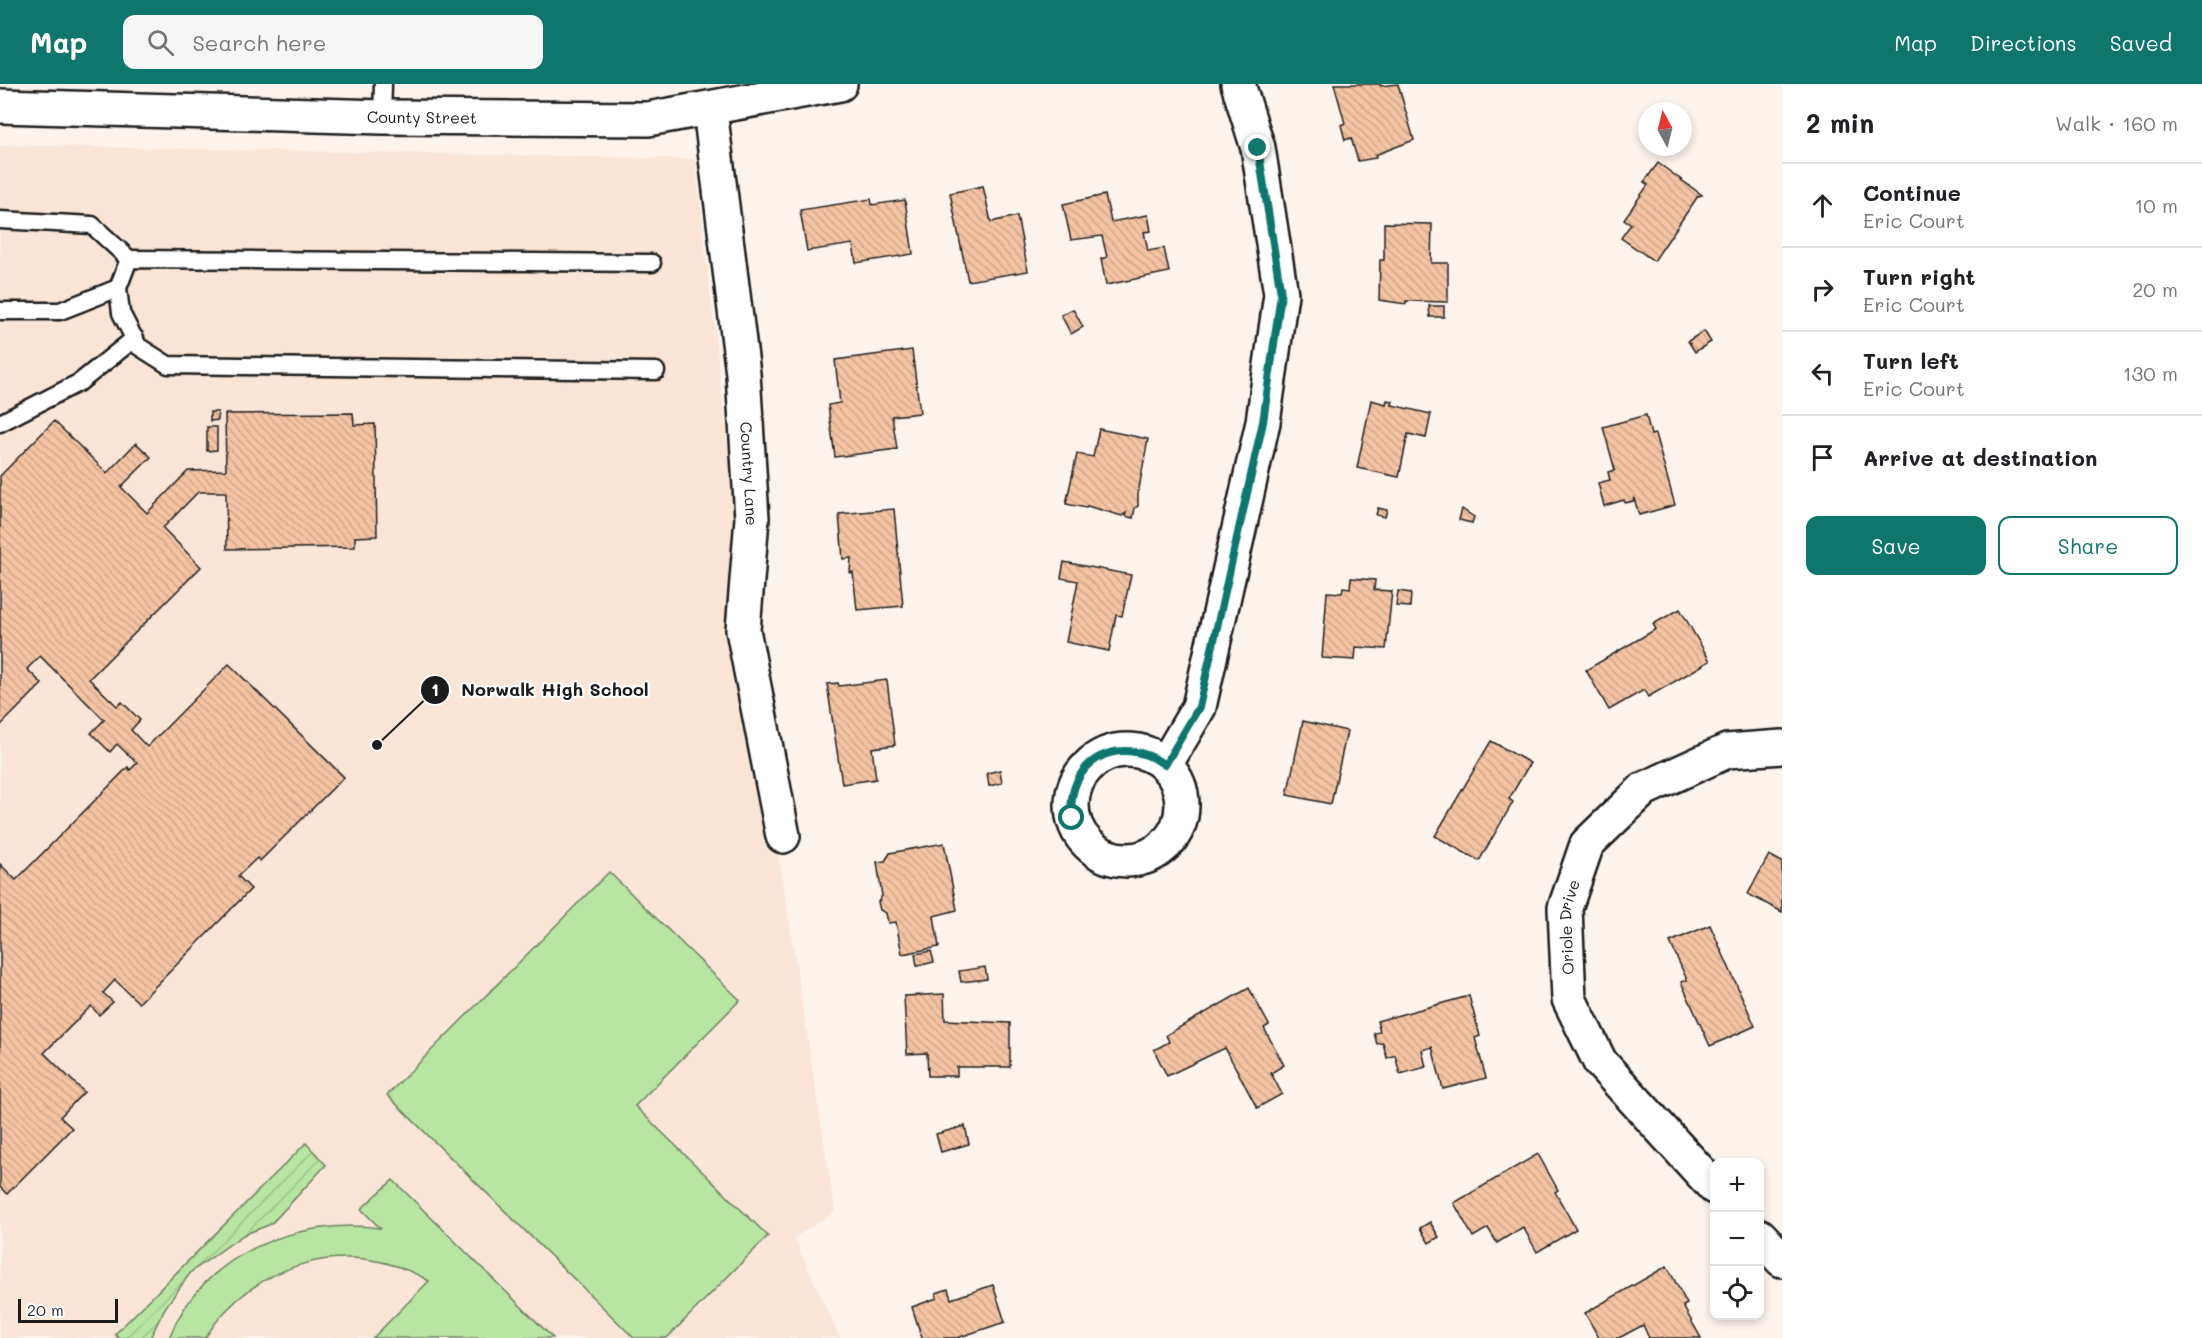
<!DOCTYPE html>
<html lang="en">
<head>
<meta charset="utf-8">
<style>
  body { margin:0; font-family:Mali,sans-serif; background:#f6f6f6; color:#202124 }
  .controls { position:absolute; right:18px; bottom:18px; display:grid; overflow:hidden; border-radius:12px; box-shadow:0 3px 9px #0003 }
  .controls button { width:54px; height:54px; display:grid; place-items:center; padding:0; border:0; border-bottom:2px solid #e0e0e0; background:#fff; color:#202124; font:30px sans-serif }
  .compass { position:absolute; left:1638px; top:18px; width:54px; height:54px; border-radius:50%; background:#fff; box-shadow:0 3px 9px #0003; rotate:353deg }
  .scale { position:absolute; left:18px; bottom:15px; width:100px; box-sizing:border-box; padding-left:6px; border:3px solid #1c1c1c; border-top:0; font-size:16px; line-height:21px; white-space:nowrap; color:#1c1c1c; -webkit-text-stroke:4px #fff; paint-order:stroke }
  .stop { position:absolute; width:18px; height:18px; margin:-14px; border:4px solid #0f766e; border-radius:50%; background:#fff }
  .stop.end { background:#0f766e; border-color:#fff; box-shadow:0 2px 6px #0008 }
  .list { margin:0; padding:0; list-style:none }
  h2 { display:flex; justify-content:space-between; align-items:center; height:78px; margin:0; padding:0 24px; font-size:26px }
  h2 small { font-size:20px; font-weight:400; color:#757577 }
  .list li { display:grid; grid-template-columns:39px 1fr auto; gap:18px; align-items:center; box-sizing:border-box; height:84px; padding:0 24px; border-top:2px solid #e0e0e0 }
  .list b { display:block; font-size:22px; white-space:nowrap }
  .list p { margin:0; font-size:20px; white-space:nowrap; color:#757577 }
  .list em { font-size:20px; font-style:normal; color:#757577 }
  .actions { display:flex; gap:12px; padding:18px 24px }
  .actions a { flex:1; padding:14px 0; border:2px solid #0f766e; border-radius:12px; text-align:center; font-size:21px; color:#0f766e }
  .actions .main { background:#0f766e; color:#fff }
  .icon { flex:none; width:33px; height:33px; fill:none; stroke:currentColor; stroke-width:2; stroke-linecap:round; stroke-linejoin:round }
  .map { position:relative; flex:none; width:1782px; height:1254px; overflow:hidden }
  header { display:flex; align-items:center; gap:36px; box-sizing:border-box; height:84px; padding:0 30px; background:#0f766e; color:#fff }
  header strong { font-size:28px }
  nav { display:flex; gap:33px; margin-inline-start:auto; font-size:21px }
  .search { width:420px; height:54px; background:#f6f6f6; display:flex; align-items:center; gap:15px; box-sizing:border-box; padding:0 21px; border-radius:12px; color:#757577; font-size:22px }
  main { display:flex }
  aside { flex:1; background:#fff }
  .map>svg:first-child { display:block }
  .built { fill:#fae5d7 }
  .garden { fill:url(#garden-furrows); stroke:#6a8060; stroke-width:1.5 }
  .pitch { fill:#b8e5a3; stroke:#6a8060; stroke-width:1.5 }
  .building { fill:url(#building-back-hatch); stroke:#1c1c1c; stroke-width:1.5 }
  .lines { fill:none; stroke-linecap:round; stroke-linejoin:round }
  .service-casing { stroke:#1c1c1c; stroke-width:21 }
  .minor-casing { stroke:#1c1c1c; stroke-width:38 }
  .service { stroke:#fff; stroke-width:16 }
  .minor { stroke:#fff; stroke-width:33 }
  .route { stroke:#0f766e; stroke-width:8 }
  .labels { text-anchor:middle; stroke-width:4.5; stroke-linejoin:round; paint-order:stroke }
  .street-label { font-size:16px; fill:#1c1c1c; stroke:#fff }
  .leader { fill:none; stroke:#1c1c1c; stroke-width:2 }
  .callout-dot { fill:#1c1c1c; stroke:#fff; stroke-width:2 }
  .mark-label { font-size:18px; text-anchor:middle; font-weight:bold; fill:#fff }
  .callout-label { font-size:18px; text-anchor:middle; font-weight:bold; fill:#1c1c1c; stroke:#fff; stroke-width:4.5; stroke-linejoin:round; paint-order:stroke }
</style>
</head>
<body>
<header>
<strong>Map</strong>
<div class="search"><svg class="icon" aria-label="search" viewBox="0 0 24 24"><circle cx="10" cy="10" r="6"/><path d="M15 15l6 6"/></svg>Search here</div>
<nav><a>Map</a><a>Directions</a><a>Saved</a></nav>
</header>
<main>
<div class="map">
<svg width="1782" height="1254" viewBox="0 0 1782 1254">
  <defs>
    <pattern id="garden-furrows" width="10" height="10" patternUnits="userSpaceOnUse" patternTransform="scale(1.5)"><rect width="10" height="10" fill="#b8e5a3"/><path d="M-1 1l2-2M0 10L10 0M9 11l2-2" fill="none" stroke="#9ec48c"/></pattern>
    <pattern id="building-back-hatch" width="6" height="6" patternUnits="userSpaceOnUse" patternTransform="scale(1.5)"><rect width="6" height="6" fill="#f3c3a3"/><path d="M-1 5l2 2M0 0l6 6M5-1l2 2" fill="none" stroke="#d0a78c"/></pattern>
  </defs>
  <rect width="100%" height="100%" fill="#fdf3ed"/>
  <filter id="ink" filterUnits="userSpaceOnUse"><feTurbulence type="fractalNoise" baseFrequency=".0167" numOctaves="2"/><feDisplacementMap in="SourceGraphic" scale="12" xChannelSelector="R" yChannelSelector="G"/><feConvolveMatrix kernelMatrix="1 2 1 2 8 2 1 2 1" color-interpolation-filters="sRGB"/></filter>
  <g filter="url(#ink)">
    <polygon class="built" points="0,61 695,75 736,432 727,510 729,544 780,779 835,1127 794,1154 840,1254 0,1254"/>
    <polygon class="garden" points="306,1059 326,1081 271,1140 243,1151 191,1188 165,1224 150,1254 118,1254 115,1250"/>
    <g class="pitch">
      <polygon points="609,788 740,916 635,1022 768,1152 667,1254 634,1254 387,1011"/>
      <path d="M393 1096 553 1254H373L429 1197C351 1150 252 1178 205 1254H169C202 1170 296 1133 380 1144L361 1125Z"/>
    </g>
    <g class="building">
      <polygon points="1334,0 1380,0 1381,2 1398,0 1414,56 1375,71 1376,74 1358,77 1351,54 1345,56 1341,41 1345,39"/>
      <polygon points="1658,79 1702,111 1698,112 1654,177 1621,154 1631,140 1624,135 1648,101 1644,98"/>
      <polygon points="983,102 991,138 1017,132 1028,187 968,197 950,109"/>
      <polygon points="1105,111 1111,138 1148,131 1151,147 1144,148 1148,167 1164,164 1169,188 1106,201 1101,175 1107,173 1102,152 1071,156 1063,120"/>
      <polygon points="871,115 872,121 905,116 913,170 856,179 853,160 807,167 800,126"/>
      <polygon points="1384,139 1432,140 1431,179 1448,179 1448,218 1406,217 1406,220 1379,216 1380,176 1384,176"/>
      <polygon points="1429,222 1444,222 1444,233 1430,233"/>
      <polygon points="1073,225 1083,243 1071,250 1061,231"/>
      <polygon points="1704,247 1711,258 1695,268 1688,257"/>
      <polygon points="912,266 920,329 892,332 897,365 835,373 828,321 840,319 835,276"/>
      <polygon points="1371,316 1386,320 1387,316 1393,317 1392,321 1431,330 1426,354 1408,350 1399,393 1357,384"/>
      <polygon points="210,328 218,328 218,336 210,337"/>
      <polygon points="353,329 354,341 375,340 377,452 355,453 355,463 227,465 226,408 198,408 163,444 201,483 89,595 117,622 122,618 140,636 131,646 147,663 229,580 344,693 260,777 257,774 238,792 251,805 139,919 115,896 103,909 113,918 99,931 91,922 44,969 84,1008 60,1033 72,1044 7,1110 0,1103 0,780 16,796 128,683 130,686 137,679 117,660 110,668 91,649 104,636 40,572 27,585 42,600 0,642 0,392 54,337 107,389 136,359 151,373 121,403 147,429 188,387 226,386 225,330"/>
      <polygon points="1646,331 1651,351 1655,350 1675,421 1639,431 1634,414 1633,417 1625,419 1624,416 1604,422 1598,399 1610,396 1608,388 1615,386 1603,343"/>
      <polygon points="207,343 217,343 217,366 207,367"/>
      <polygon points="1099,345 1148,355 1138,410 1138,422 1135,424 1133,434 1125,432 1126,429 1122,432 1087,422 1086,424 1066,420 1077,370 1093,373"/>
      <polygon points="1378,424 1387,426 1385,433 1376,431"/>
      <polygon points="894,425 903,522 857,526 853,488 850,489 851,474 843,475 839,430"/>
      <polygon points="1462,425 1474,433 1472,439 1459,436"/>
      <polygon points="1064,478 1131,491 1122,532 1116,531 1109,567 1066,558 1078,497 1061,494"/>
      <polygon points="1351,494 1375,496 1374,506 1392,507 1386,565 1356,563 1355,576 1322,574 1327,508 1342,509 1343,503 1350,504"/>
      <polygon points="1398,507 1411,509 1410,523 1396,522"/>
      <polygon points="1680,525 1710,577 1648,613 1644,606 1609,626 1586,586 1656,545 1653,540"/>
      <polygon points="887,596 895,661 872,664 876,695 842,700 827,600 838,599 839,602"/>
      <polygon points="1303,637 1347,647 1331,720 1287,711"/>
      <polygon points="1491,657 1530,679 1509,715 1513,718 1479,777 1435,752"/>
      <polygon points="1000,686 1002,699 989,702 987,689"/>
      <polygon points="944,759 957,826 934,832 939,863 902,870 896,838 888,839 886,829 880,826 878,818 882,812 877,778 885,777 890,769"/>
      <polygon points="1769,771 1782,778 1782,828 1748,810"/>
      <polygon points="1710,841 1755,942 1710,962 1681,898 1687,896 1670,858"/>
      <polygon points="931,867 934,878 917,882 915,870"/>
      <polygon points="985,883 987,895 961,898 959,887"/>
      <polygon points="1249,904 1269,941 1264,944 1284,981 1271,989 1282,1010 1257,1024 1225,964 1167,992 1154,966 1169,958 1166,951"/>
      <polygon points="944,910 945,936 1010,939 1010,983 957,983 957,992 928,992 927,969 907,970 904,912"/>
      <polygon points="1469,912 1480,952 1475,954 1486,994 1443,1005 1432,963 1422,966 1426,983 1400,990 1395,971 1387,974 1383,959 1377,960 1374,949 1380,948 1377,937"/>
      <polygon points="965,1042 969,1060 941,1068 936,1050"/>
      <polygon points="1538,1070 1558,1106 1555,1108 1576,1145 1537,1168 1523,1143 1497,1159 1488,1144 1473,1153 1454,1119"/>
      <polygon points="1430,1138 1439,1153 1429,1159 1420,1144"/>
      <polygon points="1667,1182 1687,1220 1683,1222 1701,1254 1649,1254 1643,1241 1619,1254 1599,1254 1585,1229"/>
      <polygon points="993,1201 1005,1238 957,1254 922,1254 912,1223 937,1214 936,1209 948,1205 951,1215"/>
    </g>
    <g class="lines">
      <g class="service-casing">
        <g id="service">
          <polyline points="382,33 383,0"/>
          <polyline points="0,136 92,141 129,175"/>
          <polyline points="652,179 129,175 118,204 121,229 138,262 168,281 656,287"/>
          <polyline points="0,227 60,227 118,204"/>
          <polyline points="0,339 80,298 135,254"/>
        </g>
      </g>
      <g class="minor-casing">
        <g id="minor">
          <path id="s1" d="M0 22 382 33 648 35 840 0"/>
          <path id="s2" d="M710 26 743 290 752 434 743 546 783 752"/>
          <circle cx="1127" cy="721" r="55"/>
          <polyline points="1165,681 1199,623 1263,338 1281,210 1258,64 1238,0"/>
          <path id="s3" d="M1714 1103 1600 978 1569 915 1565 824 1587 760 1644 705 1727 667 1782 663"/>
          <polyline points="1760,1152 1782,1176"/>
        </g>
      </g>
      <use href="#service" class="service"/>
      <use href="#minor" class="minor"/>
    </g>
  </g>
  <g class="lines" filter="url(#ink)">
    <path class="route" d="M1072 734C1065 676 1120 648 1165 681L1199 623 1263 338 1281 210 1258 64"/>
  </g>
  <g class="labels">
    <g class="street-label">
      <text dy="6" stroke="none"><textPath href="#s1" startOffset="422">County Street</textPath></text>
      <text dy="6" stroke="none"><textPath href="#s2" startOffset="366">Country Lane</textPath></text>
      <text dy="6" stroke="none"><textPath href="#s3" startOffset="312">Oriole Drive</textPath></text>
    </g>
  </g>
  <path class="leader" d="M377 661L435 606"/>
  <g class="callout-dot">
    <circle cx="377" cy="661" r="6"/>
    <circle cx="435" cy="606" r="15"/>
  </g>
  <g class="mark-label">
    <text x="435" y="612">1</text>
  </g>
  <g class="callout-label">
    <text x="555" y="612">Norwalk High School</text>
  </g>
</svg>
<div class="controls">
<button>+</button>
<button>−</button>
<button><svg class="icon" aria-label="locate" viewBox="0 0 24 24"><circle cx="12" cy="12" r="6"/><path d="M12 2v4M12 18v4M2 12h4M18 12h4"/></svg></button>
</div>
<svg class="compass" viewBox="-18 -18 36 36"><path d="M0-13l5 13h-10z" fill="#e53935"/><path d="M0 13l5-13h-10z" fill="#757577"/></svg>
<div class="scale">20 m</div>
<div class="stop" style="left:1072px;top:734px"></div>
<div class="stop end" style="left:1258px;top:64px"></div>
</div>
<aside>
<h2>2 min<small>Walk · 160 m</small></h2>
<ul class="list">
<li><svg class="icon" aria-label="ahead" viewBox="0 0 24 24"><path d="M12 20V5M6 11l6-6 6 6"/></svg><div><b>Continue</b><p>Eric Court</p></div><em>10 m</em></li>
<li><svg class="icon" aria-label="right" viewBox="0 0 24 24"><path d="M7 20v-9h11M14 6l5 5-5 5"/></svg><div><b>Turn right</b><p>Eric Court</p></div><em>20 m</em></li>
<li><svg class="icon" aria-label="left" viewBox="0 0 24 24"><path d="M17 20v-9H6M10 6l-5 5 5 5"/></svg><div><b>Turn left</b><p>Eric Court</p></div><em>130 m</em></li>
<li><svg class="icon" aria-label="arrive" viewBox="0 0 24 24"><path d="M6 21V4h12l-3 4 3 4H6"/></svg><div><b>Arrive at destination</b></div></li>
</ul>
<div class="actions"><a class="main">Save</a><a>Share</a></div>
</aside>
</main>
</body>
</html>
